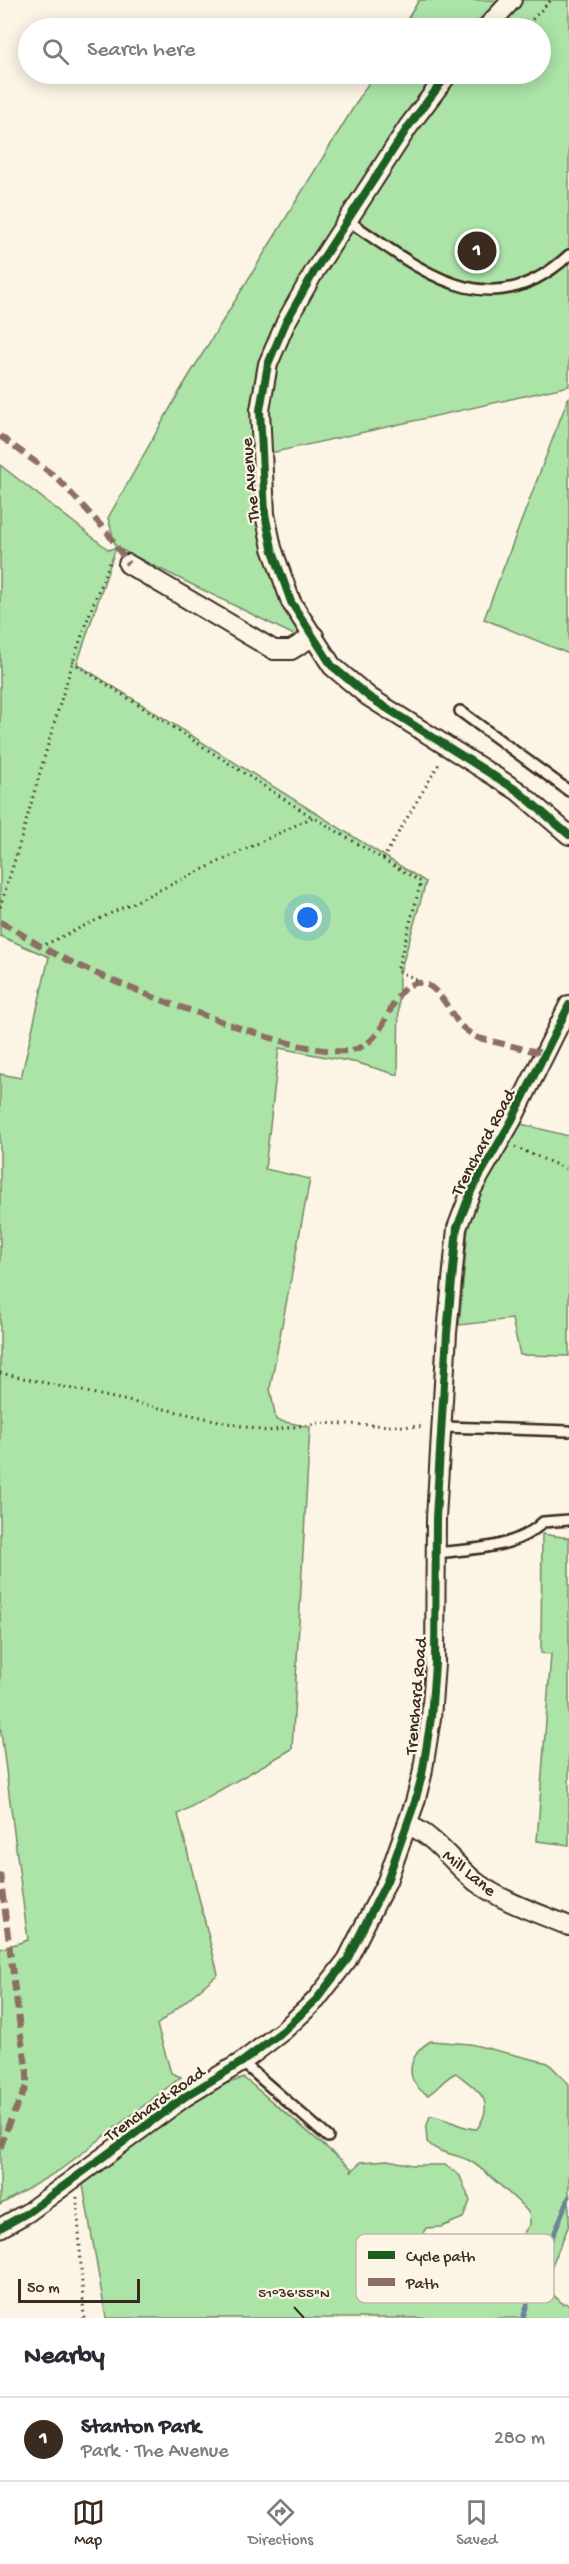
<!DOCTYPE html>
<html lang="en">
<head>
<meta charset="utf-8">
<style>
  body { margin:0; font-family:"Gochi Hand",sans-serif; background:#f7f7f7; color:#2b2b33 }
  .scale { position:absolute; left:18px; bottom:15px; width:122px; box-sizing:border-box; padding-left:6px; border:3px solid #3b2a1e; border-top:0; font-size:16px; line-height:21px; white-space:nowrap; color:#3b2a1e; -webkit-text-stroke:4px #fcf5e5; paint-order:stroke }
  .you { position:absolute; left:308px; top:918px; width:21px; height:21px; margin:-15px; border:4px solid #fff; border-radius:50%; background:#1a73e8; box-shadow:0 0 0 9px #1a73e833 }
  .badge { display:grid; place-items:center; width:39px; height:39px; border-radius:50%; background:#3b2a1e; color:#fff; font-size:20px; font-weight:700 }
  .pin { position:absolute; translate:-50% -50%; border:3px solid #fff; box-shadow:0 2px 6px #0006 }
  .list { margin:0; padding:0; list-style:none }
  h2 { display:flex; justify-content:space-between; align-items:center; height:78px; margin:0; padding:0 24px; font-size:26px }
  h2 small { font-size:20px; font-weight:400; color:#7c7c81 }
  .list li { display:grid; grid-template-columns:39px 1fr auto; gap:18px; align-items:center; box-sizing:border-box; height:84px; padding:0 24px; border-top:2px solid #e1e1e2 }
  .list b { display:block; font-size:22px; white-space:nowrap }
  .list p { margin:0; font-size:20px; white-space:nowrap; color:#7c7c81 }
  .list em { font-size:20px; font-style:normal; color:#7c7c81 }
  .icon { flex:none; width:33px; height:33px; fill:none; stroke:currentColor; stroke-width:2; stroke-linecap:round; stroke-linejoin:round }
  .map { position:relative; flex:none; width:569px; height:2318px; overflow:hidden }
  .search { position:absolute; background:#fff; box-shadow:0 3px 15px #0003; left:18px; right:18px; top:18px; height:66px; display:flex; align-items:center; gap:15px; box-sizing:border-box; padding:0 21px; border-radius:33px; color:#7c7c81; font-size:22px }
  .sheet { height:162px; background:#fff }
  nav { display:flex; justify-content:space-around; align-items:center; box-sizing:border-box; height:84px; border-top:2px solid #e1e1e2; background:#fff; font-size:16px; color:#7c7c81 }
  nav a { display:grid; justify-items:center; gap:3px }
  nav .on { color:#3b2a1e }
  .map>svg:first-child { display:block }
  .green { fill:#ace4a8; stroke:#748763; stroke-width:1.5 }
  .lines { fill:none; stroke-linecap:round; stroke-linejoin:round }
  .stream { stroke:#6b8397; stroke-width:4.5 }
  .service-casing { stroke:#3b2a1e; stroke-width:14 }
  .minor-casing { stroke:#3b2a1e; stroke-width:22 }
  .path { stroke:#3b2a1e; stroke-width:3; stroke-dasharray:1.5 4.5; stroke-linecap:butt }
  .service { stroke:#fcf5e5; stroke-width:9 }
  .minor { stroke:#fcf5e5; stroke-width:18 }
  .quiet { stroke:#8d6e63; stroke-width:6; stroke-dasharray:12 6; stroke-linecap:butt }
  .cycleway-casing { stroke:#fcf5e5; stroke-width:11 }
  .cycleway { stroke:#1b5e20; stroke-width:8 }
  .ticks { fill:none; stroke:#3b2a1e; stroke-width:2 }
  .labels { text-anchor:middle; stroke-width:4.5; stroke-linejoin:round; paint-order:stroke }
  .street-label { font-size:18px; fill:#3b2a1e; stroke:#fcf5e5 }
  .key { fill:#fcf5e5; stroke:#c2b8a9; stroke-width:1.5 }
  .key-label { font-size:16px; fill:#3b2a1e }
  .ticks-label { font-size:15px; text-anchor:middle; fill:#3b2a1e; stroke:#fcf5e5; stroke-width:4.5; stroke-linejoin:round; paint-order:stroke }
</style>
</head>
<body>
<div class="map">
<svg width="569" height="2318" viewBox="0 0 569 2318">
  <rect width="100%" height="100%" fill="#fcf5e5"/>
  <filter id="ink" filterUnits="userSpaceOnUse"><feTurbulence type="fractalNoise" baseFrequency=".0167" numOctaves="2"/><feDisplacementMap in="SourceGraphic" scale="12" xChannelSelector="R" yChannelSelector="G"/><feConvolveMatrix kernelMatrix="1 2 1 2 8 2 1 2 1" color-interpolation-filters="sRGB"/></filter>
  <g filter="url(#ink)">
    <g class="green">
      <path d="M419 0H569V386L266 454C268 485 271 516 280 546 289 576 304 603 317 631L302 639 116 547 77 664 426 882 399 976 398 1075 358 1063 279 1048 265 1169 310 1179 270 1388 276 1420 310 1427 292 1749 178 1814 218 1974 157 2025 171 2073 181 2077 60 2170 0 2205V1949L28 1940 0 1724V1074L21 1078 49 957 0 936V465L109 550 116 547 108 518 181 389 374 74H540V28H402Z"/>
      <polygon points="569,396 569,654 484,619"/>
      <polygon points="521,1124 569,1136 569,1356 520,1355 512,1319 459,1325 468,1229 477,1196"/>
      <polygon points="542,1534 569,1538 569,1845 537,1841 551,1654 541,1653"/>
      <path d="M431 2041 470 2044 548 2063 569 2084V2225L552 2265 546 2288 562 2303 569 2304V2318H106L83 2185 210 2089 244 2078 352 2169 351 2172 361 2162 387 2160 413 2165H445L460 2176 470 2201 463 2218 441 2227 426 2228 422 2235C436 2273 483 2265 511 2246 519 2241 525 2231 530 2224 530 2221 530 2217 529 2214 527 2208 477 2164 470 2161 454 2153 440 2155 427 2142L426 2128 430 2116C447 2117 460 2129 477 2129 497 2100 478 2091 456 2073 444 2078 439 2088 428 2095 403 2082 407 2054 431 2041Z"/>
    </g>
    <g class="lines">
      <polyline class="stream" points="523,2318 533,2285 569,2197"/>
      <g class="service-casing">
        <g id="service">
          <path d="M347 220C420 269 488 330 569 255"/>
          <polyline points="460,711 569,791"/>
          <polyline points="442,1427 569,1431"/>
          <path d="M435 1553C471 1549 516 1549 543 1522L569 1520"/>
          <polyline points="242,2062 328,2137"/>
        </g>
      </g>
      <g class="minor-casing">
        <g id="minor">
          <polyline points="486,28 512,0"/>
          <polyline points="448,74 408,127 314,272 286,322 268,364 260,410 265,514 272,548 291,602 332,666 369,697 518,791 569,835"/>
          <polyline points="128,564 274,650 291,650 314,636"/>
          <path d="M408 1825C436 1836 453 1864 476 1882 503 1902 538 1913 569 1926"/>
          <polyline points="0,2228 27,2213 186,2096 242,2062 284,2030 316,2000 347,1960 387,1881 415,1802 422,1775 431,1718 435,1664 436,1518 447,1333 457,1228 472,1189 512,1120 569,1005"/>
        </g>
      </g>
      <g class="path">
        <polyline points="524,28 551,0"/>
        <polyline points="464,81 480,74"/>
        <polyline points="72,662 312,817"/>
        <polyline points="383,859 440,762"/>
        <path d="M0 907C38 791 63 671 111 560"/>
        <polyline points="40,947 313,817 421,882 397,971 414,978 418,983"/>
        <polyline points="515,1147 569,1170"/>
        <polyline points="0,1373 260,1430 268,1431 319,1423 425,1427"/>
        <polyline points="77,2197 84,2318"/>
      </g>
      <use href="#service" class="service"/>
      <use href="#minor" class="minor"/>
      <g class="quiet">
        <polyline points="0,436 56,477 107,532 128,564"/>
        <path d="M0 922C22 933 41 948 63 958 112 982 164 1002 215 1019 253 1033 294 1047 334 1051 393 1056 383 989 416 983 437 980 449 1012 460 1025 465 1030 471 1034 478 1038L546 1054"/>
        <polyline points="0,1873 21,2036 27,2070 27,2085 9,2123 0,2149"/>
      </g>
      <g class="cycleway-casing">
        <g id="cycleway">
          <polyline points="448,74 408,127 314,272 286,322 268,364 260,410 265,514 272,548 291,602 332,666 369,697 518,791 569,835"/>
          <polyline points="0,2228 27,2213 186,2096 242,2062 284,2030 316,2000 347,1960 387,1881 415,1802 422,1775 431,1718 435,1664 436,1518 447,1333 457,1228 472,1189 512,1120 569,1005"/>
        </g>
      </g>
      <use href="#cycleway" class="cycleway"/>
    </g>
  </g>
  <path class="ticks" d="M294 2307 304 2318"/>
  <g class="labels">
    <g class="street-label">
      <text transform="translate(249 480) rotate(-95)" y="6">The Avenue</text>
      <text transform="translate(482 1142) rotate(-62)" y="6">Trenchard Road</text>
      <text transform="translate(415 1696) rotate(-85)" y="6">Trenchard Road</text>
      <text transform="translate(470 1872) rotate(39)" y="6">Mill Lane</text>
      <text transform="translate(154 2103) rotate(-35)" y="6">Trenchard Road</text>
    </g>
  </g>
  <rect x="356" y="2234" width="198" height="69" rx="9" class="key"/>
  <rect x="368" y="2251" width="27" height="8" fill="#1b5e20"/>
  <rect x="368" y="2278" width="27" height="8" fill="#8d6e63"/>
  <g class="key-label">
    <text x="406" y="2261">Cycle path</text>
    <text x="406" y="2288">Path</text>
  </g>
  <g class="ticks-label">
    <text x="294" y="2297">51°36'55"N</text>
  </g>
</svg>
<div class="scale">50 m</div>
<div class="you"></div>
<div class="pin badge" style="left:477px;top:251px">1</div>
<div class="search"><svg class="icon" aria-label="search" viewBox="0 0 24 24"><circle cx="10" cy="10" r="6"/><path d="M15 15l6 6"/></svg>Search here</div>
</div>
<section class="sheet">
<h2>Nearby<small></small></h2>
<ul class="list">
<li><span class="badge">1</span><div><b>Stanton Park</b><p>Park · The Avenue</p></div><em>280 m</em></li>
</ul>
</section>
<nav>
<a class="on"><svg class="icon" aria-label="map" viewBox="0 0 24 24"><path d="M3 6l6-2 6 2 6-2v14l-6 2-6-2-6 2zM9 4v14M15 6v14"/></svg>Map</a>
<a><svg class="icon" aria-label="directions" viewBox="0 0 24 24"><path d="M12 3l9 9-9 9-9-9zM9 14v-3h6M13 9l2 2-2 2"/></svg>Directions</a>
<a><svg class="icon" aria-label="saved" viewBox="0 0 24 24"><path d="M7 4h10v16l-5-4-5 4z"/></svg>Saved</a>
</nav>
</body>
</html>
